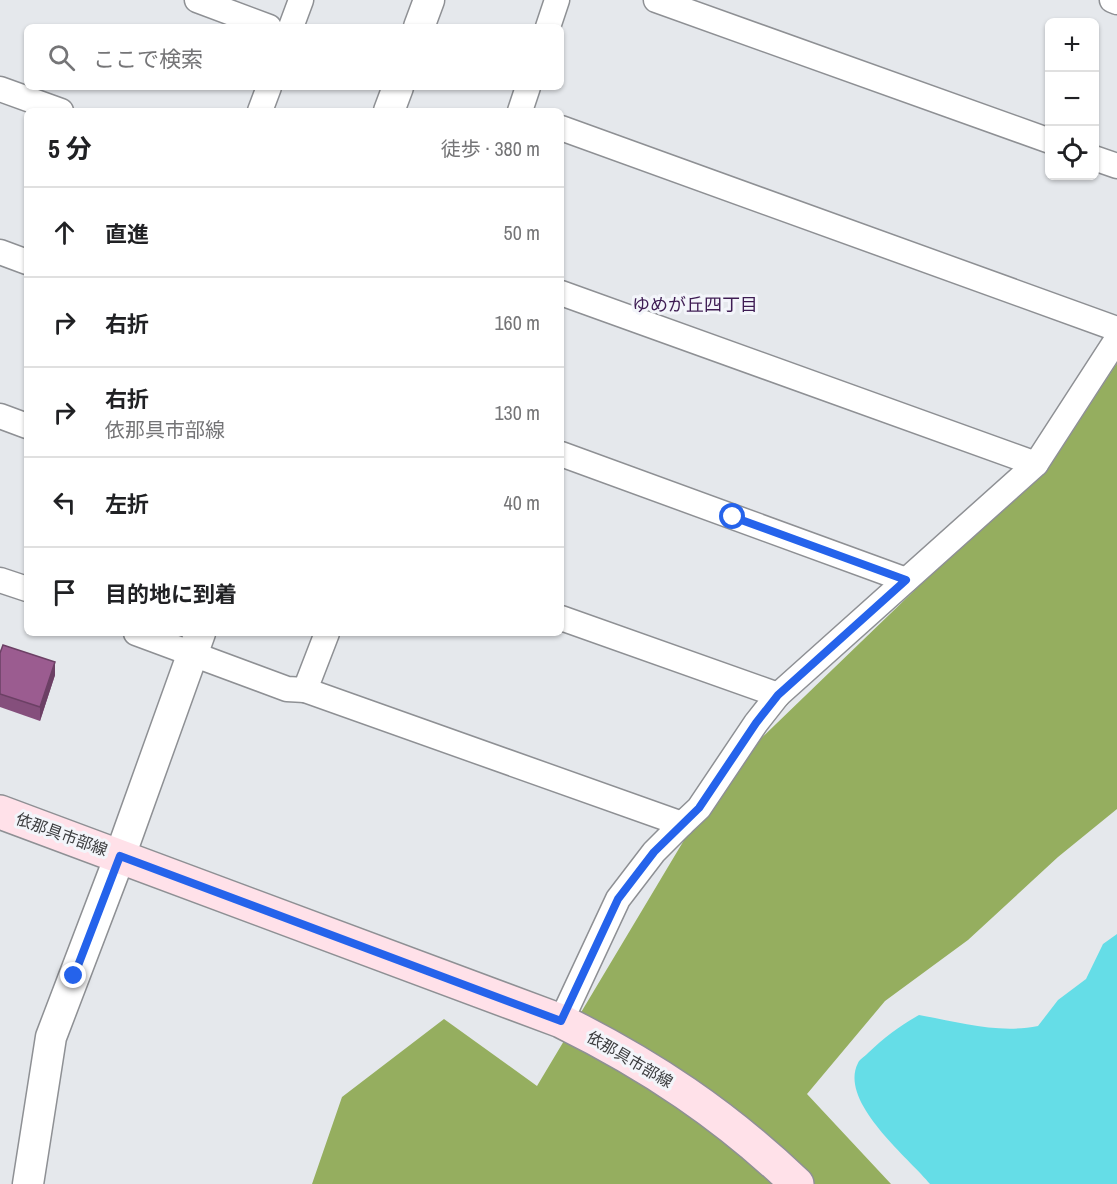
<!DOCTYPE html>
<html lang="ja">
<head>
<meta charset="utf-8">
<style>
  body { margin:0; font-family:"Archivo Narrow","Noto Sans JP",sans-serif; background:#f6f6f6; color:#202124 }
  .controls { position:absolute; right:18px; top:18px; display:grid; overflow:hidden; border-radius:9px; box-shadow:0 2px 4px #0004 }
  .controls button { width:54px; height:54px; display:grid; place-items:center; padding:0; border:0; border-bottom:2px solid #e0e0e0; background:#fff; color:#202124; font:30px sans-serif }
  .stop { position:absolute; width:18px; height:18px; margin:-14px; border:4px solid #2563eb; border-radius:50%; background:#fff }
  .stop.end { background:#2563eb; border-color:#fff; box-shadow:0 2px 6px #0008 }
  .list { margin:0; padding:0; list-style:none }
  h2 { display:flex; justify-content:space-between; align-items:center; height:78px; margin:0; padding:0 24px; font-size:26px }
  h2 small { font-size:20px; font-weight:400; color:#757577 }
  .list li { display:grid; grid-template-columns:39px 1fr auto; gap:18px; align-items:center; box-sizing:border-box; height:90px; padding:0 24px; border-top:2px solid #e0e0e0 }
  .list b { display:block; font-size:22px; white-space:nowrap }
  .list p { margin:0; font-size:20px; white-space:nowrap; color:#757577 }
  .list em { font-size:20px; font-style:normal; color:#757577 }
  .icon { flex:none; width:33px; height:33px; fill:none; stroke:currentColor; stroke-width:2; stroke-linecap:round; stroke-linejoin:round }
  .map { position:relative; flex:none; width:1117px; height:1184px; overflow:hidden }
  .search { position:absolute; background:#fff; box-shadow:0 2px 4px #0004; left:24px; top:24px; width:540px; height:66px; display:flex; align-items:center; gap:15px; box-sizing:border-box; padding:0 21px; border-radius:9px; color:#757577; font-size:22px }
  .panel { position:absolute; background:#fff; box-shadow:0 2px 4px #0004; left:24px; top:108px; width:540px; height:528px; border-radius:9px }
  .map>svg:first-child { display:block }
  .forest { fill:#95ae5f }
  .water { fill:#65dde7 }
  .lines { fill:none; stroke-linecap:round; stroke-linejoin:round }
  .minor-casing { stroke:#8e9094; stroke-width:27 }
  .tertiary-casing { stroke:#8e9094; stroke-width:33 }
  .secondary-casing { stroke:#8e9094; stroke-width:36 }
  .minor { stroke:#fff; stroke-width:24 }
  .tertiary { stroke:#fff; stroke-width:30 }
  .secondary { stroke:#ffe1e9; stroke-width:33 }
  .wall { fill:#854f7c }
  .shaded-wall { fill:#6c4065 }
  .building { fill:#9b5c90; stroke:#6c4065; stroke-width:1.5 }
  .route { stroke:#2563eb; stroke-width:8 }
  .labels { text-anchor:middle; stroke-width:6; stroke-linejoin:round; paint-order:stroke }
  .street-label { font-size:16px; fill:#3b3c3e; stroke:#f3f5fa }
  .neighbourhood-label { font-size:18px; fill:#3e1c53; stroke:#f3f5fa }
</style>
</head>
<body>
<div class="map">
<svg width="1117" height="1184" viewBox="0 0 1117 1184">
  <rect width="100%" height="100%" fill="#e5e8ec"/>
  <polygon class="forest" points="1117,363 1117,809 1058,857 968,940 885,1001 807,1094 891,1184 312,1184 342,1097 444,1019 537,1086 723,775 1061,449"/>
  <path class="water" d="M1117 934V1184H930C909 1158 838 1102 858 1063 859 1060 865 1056 868 1053 885 1037 898 1027 919 1015 958 1022 998 1034 1038 1026L1058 1000 1086 979 1103 944Z"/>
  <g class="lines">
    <g class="minor-casing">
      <g id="minor">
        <polyline points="197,0 269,27"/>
        <polyline points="656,0 1050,141"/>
        <polyline points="1112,0 1117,2"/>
        <polyline points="291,27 301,0"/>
        <polyline points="548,27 557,0"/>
        <polyline points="0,89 61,111"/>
        <polyline points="260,111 269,87"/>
        <polyline points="520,111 528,87"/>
        <polyline points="561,128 1117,329"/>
        <polyline points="1094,158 1117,166"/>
        <polyline points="0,252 27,262"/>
        <polyline points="561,293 1036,464"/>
        <polyline points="0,416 27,426"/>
        <polyline points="561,454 906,580"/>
        <polyline points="0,580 27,589"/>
        <polyline points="561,618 778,695 1036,464 1117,339"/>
        <polyline points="136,633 287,689 305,690"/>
        <polyline points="327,633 305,690 682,824 654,852 618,899 561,1021"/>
        <polyline points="682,824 699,808 756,723 778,695"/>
      </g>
    </g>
    <g class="tertiary-casing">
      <g id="tertiary">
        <polyline points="419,27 429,0"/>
        <polyline points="389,111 398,87"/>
        <polyline points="28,1184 51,1037 120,856 200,633"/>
      </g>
    </g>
    <g class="secondary-casing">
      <path id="secondary" d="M0 812 561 1021C650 1065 725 1115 797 1184"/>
    </g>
    <use href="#minor" class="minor"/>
    <use href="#tertiary" class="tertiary"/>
    <use href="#secondary" class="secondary"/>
  </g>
  <polygon class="wall" points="0,653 55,675 40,721 0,707"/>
  <polygon class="shaded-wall" points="55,662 55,675 40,721 40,707"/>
  <polygon class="building" points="3,645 55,662 40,707 0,694 0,653"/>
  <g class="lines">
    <polyline class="route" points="74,976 120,856 561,1021 618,899 654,852 699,808 756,723 778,695 906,580 733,517"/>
  </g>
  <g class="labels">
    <g class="street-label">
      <text transform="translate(62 834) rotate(20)" y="6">依那具市部線</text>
      <text transform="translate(630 1059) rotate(30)" y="6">依那具市部線</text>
    </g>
    <g class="neighbourhood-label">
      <text x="695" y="311">ゆめが丘四丁目</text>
    </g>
  </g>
</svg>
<div class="controls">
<button>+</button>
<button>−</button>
<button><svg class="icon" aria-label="locate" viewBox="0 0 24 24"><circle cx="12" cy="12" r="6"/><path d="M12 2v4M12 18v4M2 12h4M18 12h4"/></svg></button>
</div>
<div class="stop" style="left:733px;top:517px"></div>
<div class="stop end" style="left:74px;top:976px"></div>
<div class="search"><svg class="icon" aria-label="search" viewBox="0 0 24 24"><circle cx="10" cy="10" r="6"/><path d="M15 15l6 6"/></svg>ここで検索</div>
<section class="panel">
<h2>5 分<small>徒歩 · 380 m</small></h2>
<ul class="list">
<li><svg class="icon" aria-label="ahead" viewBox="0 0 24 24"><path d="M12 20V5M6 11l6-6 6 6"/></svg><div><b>直進</b></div><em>50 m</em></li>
<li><svg class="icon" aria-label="right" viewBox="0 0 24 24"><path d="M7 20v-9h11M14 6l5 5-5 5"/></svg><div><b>右折</b></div><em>160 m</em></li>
<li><svg class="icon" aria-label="right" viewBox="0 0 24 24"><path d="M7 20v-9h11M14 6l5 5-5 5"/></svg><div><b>右折</b><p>依那具市部線</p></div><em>130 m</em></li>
<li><svg class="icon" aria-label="left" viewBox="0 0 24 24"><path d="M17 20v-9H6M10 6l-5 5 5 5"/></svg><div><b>左折</b></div><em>40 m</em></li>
<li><svg class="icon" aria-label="arrive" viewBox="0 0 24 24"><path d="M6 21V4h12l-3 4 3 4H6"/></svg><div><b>目的地に到着</b></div></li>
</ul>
</section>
</div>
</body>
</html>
